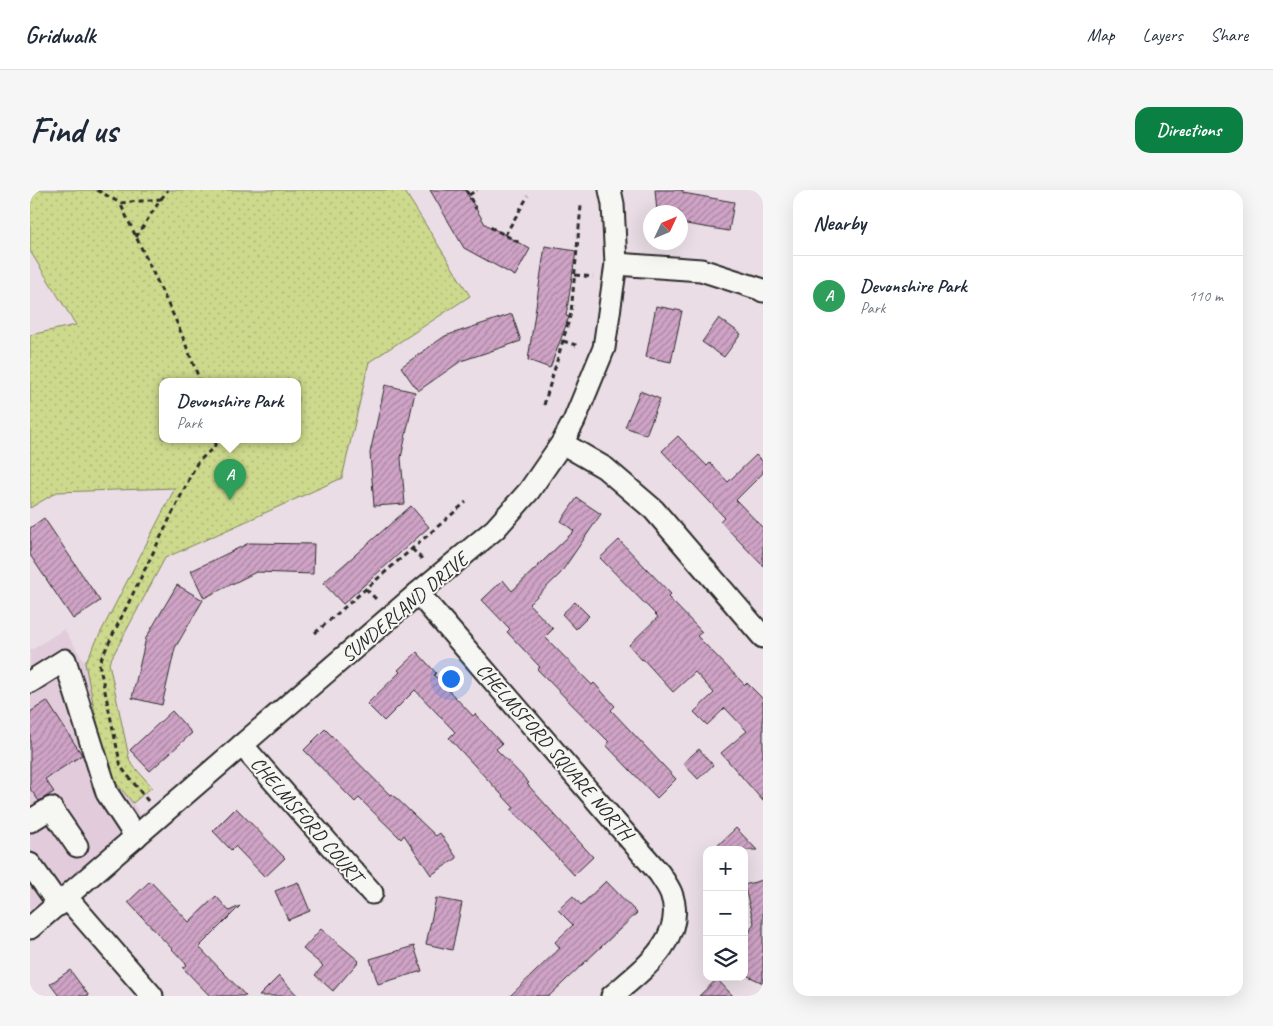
<!DOCTYPE html>
<html lang="en">
<head>
<meta charset="utf-8">
<style>
  body { margin:0; font-family:Caveat,sans-serif; background:#f6f6f7; color:#1f2937 }
  .controls { position:absolute; right:15px; bottom:15px; display:grid; overflow:hidden; border-radius:10px; box-shadow:0 5px 20px #0002 }
  .controls button { width:45px; height:45px; display:grid; place-items:center; padding:0; border:0; border-bottom:1px solid #e0e1e3; background:#fff; color:#1f2937; font:25px sans-serif }
  .compass { position:absolute; left:613px; top:15px; width:45px; height:45px; border-radius:50%; background:#fff; box-shadow:0 5px 20px #0002; rotate:46deg }
  .you { position:absolute; left:420px; top:488px; width:18px; height:18px; margin:-12px; border:4px solid #fff; border-radius:50%; background:#1a73e8; box-shadow:0 0 0 8px #1a73e833 }
  .badge { display:grid; place-items:center; width:32px; height:32px; border-radius:50%; background:#0b8043; color:#fff; font-size:16px; font-weight:700 }
  .pin { position:absolute; translate:-50% -41px; filter:drop-shadow(0 1px 2px #0008) }
  .pin::after { content:''; position:absolute; top:26px; width:18px; height:15px; background:inherit; clip-path:polygon(0 0,100% 0,50% 100%) }
  .popup { position:absolute; left:129px; top:188px; width:142px; height:65px; box-sizing:border-box; display:grid; place-content:center; border-radius:10px; background:#fff; filter:drop-shadow(0 1px 4px #0005); font-size:16px; white-space:nowrap; color:#747a83 }
  .popup b { font-size:19px; color:#1f2937 }
  .popup::after { content:''; position:absolute; left:50%; top:100%; margin-left:-10px; border:10px solid transparent; border-top-color:#fff }
  .list { margin:0; padding:0; list-style:none }
  h2 { display:flex; justify-content:space-between; align-items:center; height:65px; margin:0; padding:0 20px; font-size:21px }
  h2 small { font-size:16px; font-weight:400; color:#747a83 }
  .list li { display:grid; grid-template-columns:32px 1fr auto; gap:15px; align-items:center; box-sizing:border-box; height:80px; padding:0 20px; border-top:1px solid #e0e1e3 }
  .list b { display:block; font-size:19px; white-space:nowrap }
  .list p { margin:0; font-size:16px; white-space:nowrap; color:#747a83 }
  .list em { font-size:16px; font-style:normal; color:#747a83 }
  .icon { flex:none; width:28px; height:28px; fill:none; stroke:currentColor; stroke-width:2; stroke-linecap:round; stroke-linejoin:round }
  .map { position:relative; flex:none; width:733px; height:806px; overflow:hidden; border-radius:15px }
  header { display:flex; align-items:center; gap:30px; box-sizing:border-box; height:70px; padding:0 25px; background:#fff; border-bottom:1px solid #e0e1e3 }
  header strong { font-size:24px }
  nav { display:flex; gap:28px; margin-inline-start:auto; font-size:18px }
  .intro { display:flex; align-items:center; justify-content:space-between; box-sizing:border-box; height:120px; padding:0 30px }
  h1 { margin:0; font-size:35px }
  .button { padding:12px 22px; border-radius:15px; background:#0b8043; color:#fff; font-size:18px; font-weight:700 }
  main { display:flex; gap:30px; padding:0 30px }
  aside { flex:1; background:#fff; border-radius:15px; box-shadow:0 5px 20px #0002 }
  .map>svg:first-child { display:block }
  .built { fill:#e2ccdc }
  .park { fill:url(#park-dots); stroke:#7c825c; fill-rule:evenodd }
  .building { fill:url(#building-hatch); stroke:#2b2b2b }
  .lines { fill:none; stroke-linecap:round; stroke-linejoin:round }
  .minor-casing { stroke:#2b2b2b; stroke-width:25 }
  .path { stroke:#2b2b2b; stroke-width:3; stroke-dasharray:5 4; stroke-linecap:butt }
  .minor { stroke:#f6f6f2; stroke-width:21 }
  .labels { text-anchor:middle; stroke-width:4; stroke-linejoin:round; paint-order:stroke }
  .street-label { font-size:20px; fill:#2b2b2b; stroke:#f6f6f2 }
</style>
</head>
<body>
<header>
<strong>Gridwalk</strong>
<nav><a>Map</a><a>Layers</a><a>Share</a></nav>
</header>
<div class="intro"><h1>Find us</h1><a class="button">Directions</a></div>
<main>
<div class="map">
<svg width="733" height="806" viewBox="0 0 733 806">
  <defs>
    <pattern id="park-dots" width="8" height="8" patternUnits="userSpaceOnUse" patternTransform="scale(1.25)"><rect width="8" height="8" fill="#cdd98c"/><path d="M2 2h.1M6 6h.1" fill="none" stroke="#b0ba79" stroke-width="1.8" stroke-linecap="round"/></pattern>
    <pattern id="building-hatch" width="6" height="6" patternUnits="userSpaceOnUse" patternTransform="scale(1.25)"><rect width="6" height="6" fill="#cfa3c6"/><path d="M-1 1l2-2M0 6l6-6M5 7l2-2" fill="none" stroke="#a885a1"/></pattern>
  </defs>
  <rect width="100%" height="100%" fill="#eadde5"/>
  <filter id="ink" filterUnits="userSpaceOnUse"><feTurbulence type="fractalNoise" baseFrequency=".02" numOctaves="2"/><feDisplacementMap in="SourceGraphic" scale="10" xChannelSelector="R" yChannelSelector="G"/><feConvolveMatrix kernelMatrix="1 2 1 2 8 2 1 2 1" color-interpolation-filters="sRGB"/></filter>
  <g filter="url(#ink)">
    <polygon class="built" points="34,439 55,473 77,582 103,613 120,639 0,742 0,461"/>
    <path class="park" d="M0 0H374L440 106 339 172 312 288 135 368 79 473 100 572 122 597 103 613 77 582 55 473 145 298 27 302 0 318V145L46 135 0 61ZM132 191H268V249H132Z"/>
    <g class="building">
      <polygon points="400,0 435,0 455,34 500,59 485,86 434,58"/>
      <polygon points="625,0 653,0 653,3 704,12 699,41 650,33 650,22 627,22"/>
      <polygon points="515,56 546,61 536,126 539,127 520,178 498,170"/>
      <polygon points="626,116 652,121 641,172 616,167"/>
      <polygon points="482,124 491,151 431,171 388,201 371,177 415,146"/>
      <polygon points="689,128 711,144 694,167 672,152"/>
      <polygon points="355,195 385,202 371,268 375,314 344,316 340,263"/>
      <polygon points="610,201 630,209 616,245 595,237"/>
      <polygon points="648,246 677,276 680,273 698,292 726,265 733,272 733,283 706,310 733,338 733,376 690,331 694,327 632,261"/>
      <polygon points="547,308 571,324 530,384 499,414 523,439 515,447 562,495 564,493 585,516 581,520 646,589 627,608 576,555 579,552 507,479 510,477 477,442 480,439 452,410 473,390 482,401 544,341 531,331"/>
      <polygon points="381,316 399,337 313,414 293,393"/>
      <polygon points="14,328 70,411 43,429 0,365 0,338"/>
      <polygon points="589,350 641,404 638,407 672,442 667,446 715,495 717,493 733,509 733,611 691,563 717,541 695,518 677,535 664,522 684,503 665,482 643,502 613,469 612,470 599,455 628,427 570,368"/>
      <polygon points="219,353 284,354 283,384 226,382 174,408 161,381"/>
      <polygon points="147,395 173,410 145,458 132,515 102,508 116,448"/>
      <polygon points="545,412 559,426 546,439 532,424"/>
      <polygon points="387,462 406,483 404,485 443,526 445,524 472,554 466,559 499,593 497,594 563,667 544,685 503,641 481,620 484,618 419,548 425,542 385,500 354,531 337,514 370,482 368,480"/>
      <polygon points="17,511 52,565 15,589 24,602 9,611 0,599 0,522"/>
      <polygon points="142,521 162,543 120,581 100,560"/>
      <polygon points="295,539 360,605 362,604 406,646 410,643 427,668 401,685 374,645 371,649 329,608 325,612 274,560"/>
      <polygon points="669,559 683,575 668,589 653,573"/>
      <polygon points="206,618 255,668 235,687 205,656 201,660 183,641"/>
      <polygon points="706,638 727,660 683,660"/>
      <polygon points="733,690 733,793 714,784 714,752 724,733 714,695"/>
      <polygon points="120,691 159,732 186,706 199,721 210,716 169,757 216,806 180,806 153,778 157,775 98,712"/>
      <polygon points="576,691 607,723 519,806 480,806 530,758 525,752 543,735 528,720 543,706 551,715"/>
      <polygon points="268,692 280,721 258,730 245,701"/>
      <polygon points="406,708 432,713 422,760 396,754"/>
      <polygon points="291,739 329,771 303,801 285,785 293,776 273,759"/>
      <polygon points="384,756 392,781 348,794 340,769"/>
      <polygon points="40,780 59,806 29,806 20,794"/>
      <polygon points="249,786 268,806 229,806"/>
      <polygon points="687,789 703,806 669,806"/>
    </g>
    <g class="lines">
      <g class="minor-casing">
        <g id="minor">
          <polyline points="586,74 671,80 730,99 733,101"/>
          <polyline points="532,253 575,278 624,320 733,447"/>
          <path d="M388 403 629 683C633 689 638 696 641 703 658 748 611 781 582 806"/>
          <polyline points="0,492 35,470 77,603 106,647"/>
          <polyline points="212,555 342,703"/>
          <polyline points="0,631 21,618 47,656"/>
          <polyline points="0,674 29,715"/>
          <polyline points="37,708 122,806"/>
          <polyline points="0,738 388,403 465,339 499,301 532,253 544,231 574,158 586,74 583,14 580,0"/>
        </g>
      </g>
      <g class="path">
        <polyline points="67,0 90,13"/>
        <polyline points="436,0 446,19"/>
        <polyline points="439,5 447,0"/>
        <polyline points="131,9 138,0"/>
        <polyline points="460,37 490,53"/>
        <polyline points="475,45 498,6"/>
        <polyline points="106,47 131,9 90,13 148,135 170,191"/>
        <polyline points="545,85 563,87"/>
        <polyline points="533,151 549,156"/>
        <polyline points="514,215 541,123 551,16"/>
        <polyline points="382,359 393,370"/>
        <polyline points="336,399 347,410"/>
        <polyline points="285,443 436,312"/>
        <polyline points="118,611 91,577 69,473 167,273 184,257 188,249"/>
      </g>
      <use href="#minor" class="minor"/>
    </g>
  </g>
  <g class="labels">
    <g class="street-label">
      <text transform="translate(374 417) rotate(-40)" y="7">SUNDERLAND DRIVE</text>
      <text transform="translate(525 561) rotate(49)" y="7">CHELMSFORD SQUARE NORTH</text>
      <text transform="translate(277 629) rotate(49)" y="7">CHELMSFORD COURT</text>
    </g>
  </g>
</svg>
<div class="controls">
<button>+</button>
<button>−</button>
<button><svg class="icon" aria-label="layers" viewBox="0 0 24 24"><path d="M12 4l9 5-9 5-9-5zM3 14l9 5 9-5"/></svg></button>
</div>
<svg class="compass" viewBox="-18 -18 36 36"><path d="M0-13l5 13h-10z" fill="#e53935"/><path d="M0 13l5-13h-10z" fill="#747a83"/></svg>
<div class="you"></div>
<div class="pin badge" style="left:200px;top:310px;background:#2e9e5b">A</div>
<div class="popup"><b>Devonshire Park</b>Park</div>
</div>
<aside>
<h2>Nearby<small></small></h2>
<ul class="list">
<li><span class="badge" style="background:#2e9e5b">A</span><div><b>Devonshire Park</b><p>Park</p></div><em>110 m</em></li>
</ul>
</aside>
</main>
</body>
</html>
